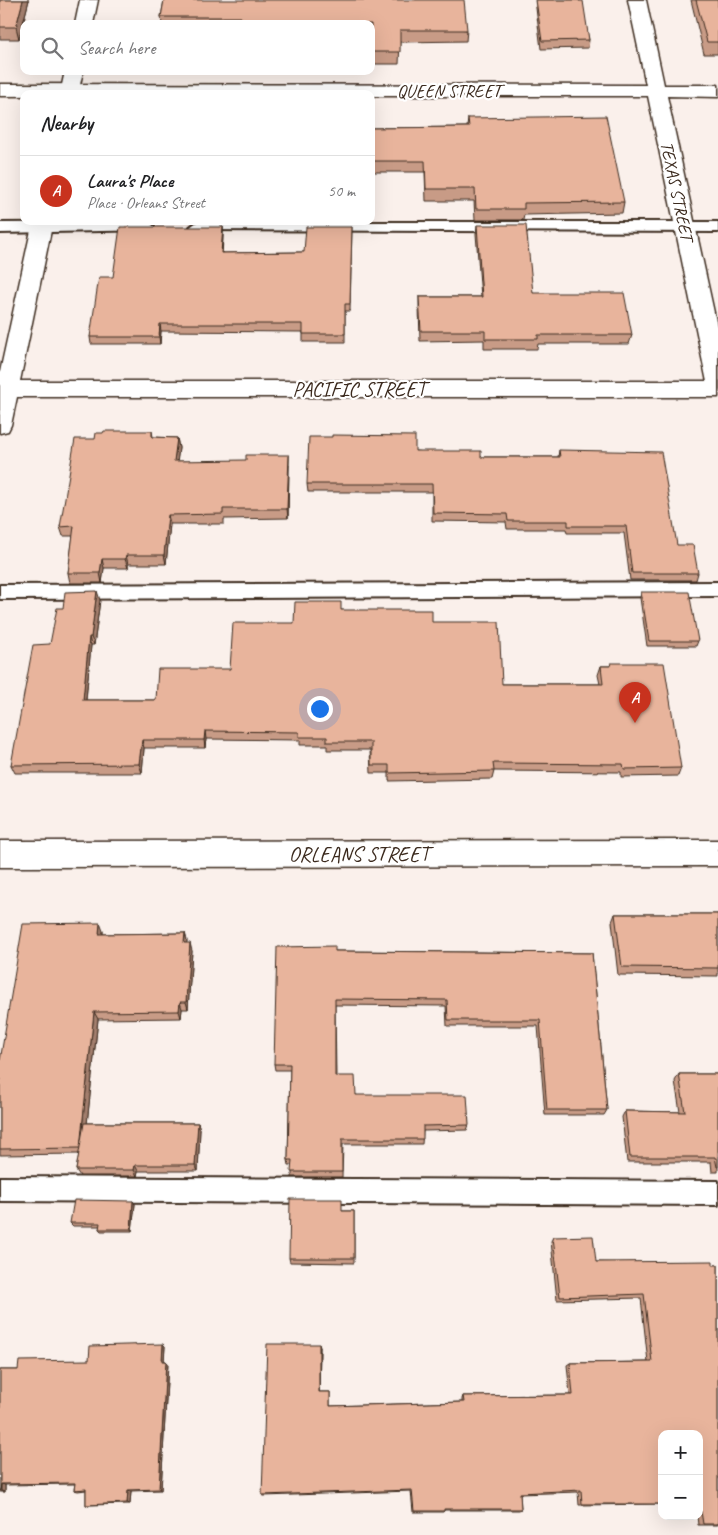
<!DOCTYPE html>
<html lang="en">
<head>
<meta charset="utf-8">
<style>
  body { margin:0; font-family:Caveat,sans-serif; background:#f6f6f6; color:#202124 }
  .controls { position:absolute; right:15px; bottom:15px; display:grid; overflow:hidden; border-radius:10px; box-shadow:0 5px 20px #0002 }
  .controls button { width:45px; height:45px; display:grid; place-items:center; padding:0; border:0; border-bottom:1px solid #e0e0e0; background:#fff; color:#202124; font:25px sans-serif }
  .you { position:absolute; left:319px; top:708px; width:18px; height:18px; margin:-12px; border:4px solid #fff; border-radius:50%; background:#1a73e8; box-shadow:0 0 0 8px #1a73e833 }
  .badge { display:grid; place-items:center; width:32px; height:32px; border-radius:50%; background:#c8321e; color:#fff; font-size:16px; font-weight:700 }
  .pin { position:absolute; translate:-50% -41px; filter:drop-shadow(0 1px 2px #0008) }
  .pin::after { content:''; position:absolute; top:26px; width:18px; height:15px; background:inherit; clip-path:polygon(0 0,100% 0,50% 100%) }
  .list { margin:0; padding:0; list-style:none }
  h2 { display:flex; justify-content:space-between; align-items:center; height:65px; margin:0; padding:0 20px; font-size:21px }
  h2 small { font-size:16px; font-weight:400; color:#757577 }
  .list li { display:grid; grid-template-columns:32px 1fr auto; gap:15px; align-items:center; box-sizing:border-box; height:70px; padding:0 20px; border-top:1px solid #e0e0e0 }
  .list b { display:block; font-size:19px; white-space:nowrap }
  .list p { margin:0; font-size:16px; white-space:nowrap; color:#757577 }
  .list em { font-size:16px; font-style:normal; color:#757577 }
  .icon { flex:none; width:28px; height:28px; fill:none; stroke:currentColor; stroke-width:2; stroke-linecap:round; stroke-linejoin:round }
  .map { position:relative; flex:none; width:718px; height:1535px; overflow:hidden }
  .search { position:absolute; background:#fff; box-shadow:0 5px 20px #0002; left:20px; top:20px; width:355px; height:55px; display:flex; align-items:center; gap:12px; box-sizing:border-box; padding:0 18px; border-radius:10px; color:#757577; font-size:19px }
  .panel { position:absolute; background:#fff; box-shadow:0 5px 20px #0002; left:20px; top:90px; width:355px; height:135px; border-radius:10px }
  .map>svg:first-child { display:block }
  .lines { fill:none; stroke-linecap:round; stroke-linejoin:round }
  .lane-casing { stroke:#3b2a1e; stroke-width:4 }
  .street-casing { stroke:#3b2a1e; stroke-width:3 }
  .secondary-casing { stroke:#3b2a1e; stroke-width:3 }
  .lane { fill:#fff; fill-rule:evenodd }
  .street { fill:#fff; fill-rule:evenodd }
  .secondary { fill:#fff; fill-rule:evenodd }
  .wall { fill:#c89b86; stroke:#3b2a1e }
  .shaded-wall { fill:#a27e6d; stroke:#3b2a1e }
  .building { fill:#e8b49c; stroke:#3b2a1e }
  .labels { text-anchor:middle; stroke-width:4.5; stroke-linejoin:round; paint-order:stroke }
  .far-street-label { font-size:18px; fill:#3b2a1e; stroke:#fff }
  .street-label { font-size:21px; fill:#3b2a1e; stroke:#fff }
</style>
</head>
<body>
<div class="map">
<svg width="718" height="1535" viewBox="0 0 718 1535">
  <rect width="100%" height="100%" fill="#faf0eb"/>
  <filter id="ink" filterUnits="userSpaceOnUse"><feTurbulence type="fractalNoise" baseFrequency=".02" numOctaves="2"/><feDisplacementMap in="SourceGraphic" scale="10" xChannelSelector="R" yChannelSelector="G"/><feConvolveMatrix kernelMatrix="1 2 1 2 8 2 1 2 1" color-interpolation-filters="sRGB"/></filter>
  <g filter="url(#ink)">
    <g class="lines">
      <g class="lane-casing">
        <g id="lane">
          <polygon points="148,222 155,227 153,230 0,233 0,223"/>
          <polygon points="197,222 718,222 718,232 192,230 190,227"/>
          <polygon points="718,582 718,596 0,599 0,585"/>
          <polygon points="0,1177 718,1181 718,1205 0,1201"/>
        </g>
      </g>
      <g class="street-casing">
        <g id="street">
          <polygon points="628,0 646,0 664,85 718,85 718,97 667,96 718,331 718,390 710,387 707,382 648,96 371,96 371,94 0,96 0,84 646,85"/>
          <polygon points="718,840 718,866 0,867 0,841"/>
        </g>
      </g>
      <g class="secondary-casing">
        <g id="secondary">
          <polygon points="80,0 98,0 93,24 75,24"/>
          <polygon points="65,71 83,71 78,94 60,94"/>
          <polygon points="33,221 53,221 20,381 718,381 718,397 17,397 11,425 8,431 0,433 0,372"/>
        </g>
      </g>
      <use href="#lane" class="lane"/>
      <use href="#street" class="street"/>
      <use href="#secondary" class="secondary"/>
    </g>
    <g class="wall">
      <polygon points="0,0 29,0 19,39 0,39"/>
      <polygon points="164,0 467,30 466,41 400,42 399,64 371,64 371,24 162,24 161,17"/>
      <polygon points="535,0 579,0 589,40 588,48 541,49"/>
      <polygon points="691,0 718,0 718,54 704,54"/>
      <polygon points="468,118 624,202 622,213 524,215 523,220 475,220 474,201 426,201 425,172 371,172 371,128 467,127"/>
      <polygon points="477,225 533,293 632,335 629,344 538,344 537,349 484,349 484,340 420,341 419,307 419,297 481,297 476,234"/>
      <polygon points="223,227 223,235 222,253 304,252 352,227 350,311 345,311 345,342 303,342 303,332 161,331 160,344 91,344 90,337 113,277"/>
      <polygon points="152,431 153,437 177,438 179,448 177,461 289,465 288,518 224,519 224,524 170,524 166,564 128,564 128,568 104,568 102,583 70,583 68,573 73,536 63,536 60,527 95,439"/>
      <polygon points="559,450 677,545 698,573 696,580 630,580 624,533 567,533 566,529 507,529 506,522 432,521 432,492 308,492 307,484 415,451 481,457 558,457"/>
      <polygon points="641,592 698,641 696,646 647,646 640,598"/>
      <polygon points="100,600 94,645 91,645 86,700 156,700 230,669 294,623 341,610 432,622 502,684 600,684 598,675 601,666 610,666 611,663 681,768 678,776 621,777 621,772 494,771 492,779 389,781 389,773 371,773 370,750 327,750 327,745 300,745 300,740 206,739 205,748 144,748 142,773 15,773 11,765 63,608"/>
      <polygon points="615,914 718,914 718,976 618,975 612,922"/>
      <polygon points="103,931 103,934 185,933 187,941 186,943 192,951 188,1009 182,1009 181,1018 98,1019 87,1123 198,1123 200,1129 198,1171 138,1171 137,1176 80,1176 76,1170 79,1154 0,1155 0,1061"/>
      <polygon points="335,951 592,953 607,1110 604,1115 545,1115 538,1026 447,1026 446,1006 335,1005 336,1076 356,1095 469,1125 467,1130 423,1131 422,1144 343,1144 342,1177 292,1177 292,1165 289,1165 288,1160 290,1070 275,1070 274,1064"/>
      <polygon points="679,1074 718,1074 718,1172 712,1172 711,1162 627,1162 622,1117 625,1111 680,1112 675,1081"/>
      <polygon points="133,1201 135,1204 132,1231 101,1231 99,1229 100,1226 73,1226 70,1223"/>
      <polygon points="342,1211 354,1211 354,1263 290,1262 289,1258"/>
      <polygon points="553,1237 596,1262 718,1265 718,1525 698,1525 697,1516 699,1516 699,1434 662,1434 662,1504 579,1505 578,1492 520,1494 521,1509 519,1510 444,1510 444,1511 443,1512 413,1512 411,1491 264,1496 262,1495 320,1347 319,1392 330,1392 330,1406 462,1402 462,1399 463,1396 570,1395 567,1365 570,1363 648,1362 641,1298 557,1300 551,1241"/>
      <polygon points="165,1346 164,1361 166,1361 168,1363 161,1490 131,1491 130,1504 89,1505 86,1505 86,1490 78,1491 74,1490 75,1484 5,1485 5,1492 0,1492 0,1370 18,1370 89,1360"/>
    </g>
    <g class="shaded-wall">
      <polygon points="23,0 29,0 19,39 16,27"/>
      <polygon points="223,227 223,235 222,261 221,253"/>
      <polygon points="160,324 161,331 160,344 159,337"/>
      <polygon points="177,438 179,448 176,471 174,461"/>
      <polygon points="289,455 289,465 288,518 287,509"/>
      <polygon points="168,515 170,524 166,564 164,555"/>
      <polygon points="126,555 128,564 128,568 125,559"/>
      <polygon points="102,559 104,568 102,583 100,573"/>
      <polygon points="97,591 100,600 94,645 91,637"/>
      <polygon points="89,637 91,645 85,709 83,700"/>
      <polygon points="205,731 206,739 205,748 204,740"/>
      <polygon points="142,740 144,748 142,773 139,764"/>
      <polygon points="100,923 103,931 102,941 99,934"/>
      <polygon points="185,933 187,941 186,951 184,943"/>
      <polygon points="190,943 192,951 188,1009 186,1002"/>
      <polygon points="180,1002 182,1009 181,1018 179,1011"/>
      <polygon points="94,1012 98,1019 84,1153 80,1148"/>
      <polygon points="198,1123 200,1129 198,1171 195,1165"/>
      <polygon points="135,1165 138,1171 137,1176 134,1170"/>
      <polygon points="133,1201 135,1204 132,1231 131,1229"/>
      <polygon points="163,1344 165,1346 164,1363 162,1361"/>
      <polygon points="319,1344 320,1347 319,1395"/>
      <polygon points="166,1361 168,1363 161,1490 159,1489"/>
      <polygon points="1,1484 5,1485 5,1492 1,1491"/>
      <polygon points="128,1490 131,1491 130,1504 127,1503"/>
    </g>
    <g class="building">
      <polygon points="0,0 23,0 16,27 0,27"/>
      <polygon points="164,0 464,0 467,30 400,30 400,52 371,52 371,24 241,24 241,17 161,17"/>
      <polygon points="536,0 579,0 579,1 583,1 589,40 542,41"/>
      <polygon points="696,0 718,0 718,42 707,42"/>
      <polygon points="606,116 624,202 524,203 524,209 476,209 475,189 426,189 425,161 371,161 371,128 469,127 468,118"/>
      <polygon points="477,225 526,225 533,293 624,293 632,335 538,335 538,339 485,339 485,331 421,331 419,297 482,297"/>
      <polygon points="120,227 223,227 221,253 304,252 306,227 352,227 350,304 345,304 345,334 303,334 303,324 160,324 159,337 90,337 99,277 113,277"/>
      <polygon points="104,431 152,431 152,437 177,438 174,461 246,460 246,455 289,455 287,509 223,509 223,514 168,515 164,555 126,555 125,559 102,559 100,573 68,573 74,526 60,527 75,439 95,439 96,433 103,433"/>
      <polygon points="332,435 415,436 415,451 481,451 481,457 560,457 559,450 661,452 677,545 693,545 698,573 632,573 626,526 568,526 568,521 508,521 507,514 433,513 432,484 307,484 309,437 332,437"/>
      <polygon points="97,591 91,637 89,637 83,700 156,700 158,669 230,669 233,623 294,623 295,602 341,602 341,610 432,610 432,622 499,622 502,684 603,684 601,666 611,666 611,663 664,663 681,768 624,769 623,764 493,763 494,771 389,773 389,765 371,765 371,742 327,742 327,737 299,737 299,732 205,731 204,740 142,740 139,764 11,765 33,645 50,644 57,608 63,608 65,592"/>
      <polygon points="641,592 689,592 698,641 649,641"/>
      <polygon points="615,914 718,914 718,968 622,967"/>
      <polygon points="100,923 99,934 185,933 184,943 190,943 186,1002 180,1002 179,1011 94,1012 80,1148 0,1149 0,1061 23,924"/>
      <polygon points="335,946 335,951 592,953 607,1110 547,1110 540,1020 448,1020 447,1000 335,999 335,1076 355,1076 356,1095 467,1095 469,1125 423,1126 423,1139 342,1139 342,1172 291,1172 292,1160 288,1160 290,1064 274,1064 277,947"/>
      <polygon points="679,1074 718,1074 718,1167 717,1167 715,1157 630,1157 625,1111 685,1112"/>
      <polygon points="84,1123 198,1123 195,1165 135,1165 134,1170 76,1170"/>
      <polygon points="290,1199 342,1199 342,1211 354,1211 354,1258 289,1258"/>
      <polygon points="74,1200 133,1201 131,1229 99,1229 100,1223 70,1223"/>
      <polygon points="593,1236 596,1262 713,1261 713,1265 718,1265 718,1524 703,1524 701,1511 699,1511 699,1434 662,1434 662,1504 582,1504 581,1490 520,1493 521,1509 444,1509 444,1511 414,1511 412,1490 262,1495 267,1344 319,1344 319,1392 330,1392 330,1406 464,1402 463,1396 573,1395 570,1363 652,1362 644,1294 560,1297 553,1237"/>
      <polygon points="163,1344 162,1361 166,1361 159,1489 128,1490 127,1503 86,1505 86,1489 74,1490 75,1483 1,1484 0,1491 0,1370 18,1370 19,1361 89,1360 90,1346"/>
    </g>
  </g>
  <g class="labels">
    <g class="far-street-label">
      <text x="449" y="97">QUEEN STREET</text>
      <text transform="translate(677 191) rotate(78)" y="6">TEXAS STREET</text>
    </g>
    <g class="street-label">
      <text x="359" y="396">PACIFIC STREET</text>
      <text x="359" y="861">ORLEANS STREET</text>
    </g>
  </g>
</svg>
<div class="controls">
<button>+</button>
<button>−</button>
</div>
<div class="you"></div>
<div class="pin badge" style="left:635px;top:723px">A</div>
<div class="search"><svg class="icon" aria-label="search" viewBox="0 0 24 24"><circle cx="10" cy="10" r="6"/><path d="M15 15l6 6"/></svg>Search here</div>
<section class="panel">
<h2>Nearby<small></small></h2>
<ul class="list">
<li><span class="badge">A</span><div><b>Laura's Place</b><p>Place · Orleans Street</p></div><em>50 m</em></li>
</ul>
</section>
</div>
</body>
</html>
